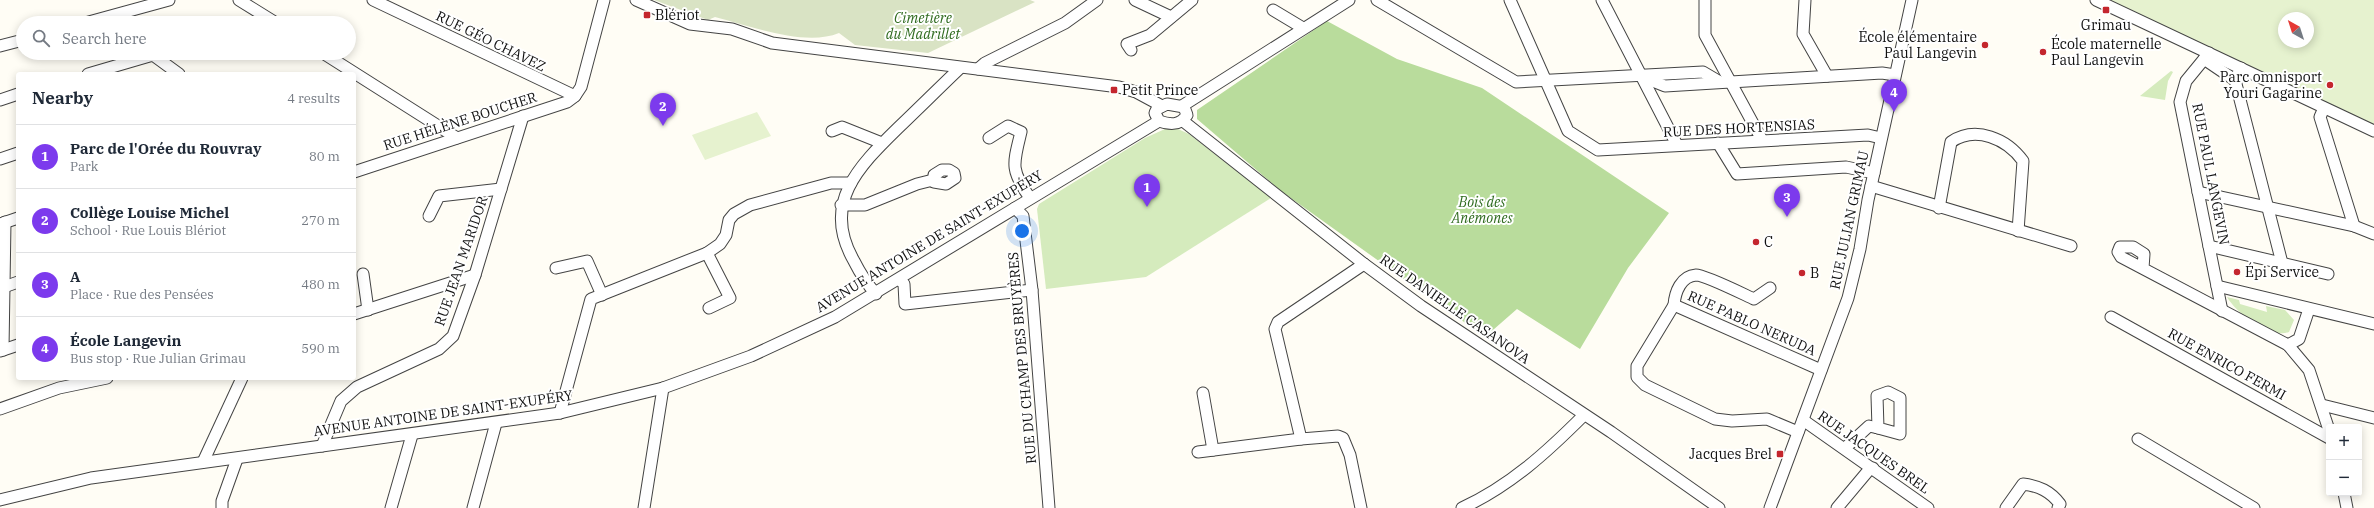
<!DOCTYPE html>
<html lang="en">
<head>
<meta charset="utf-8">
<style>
  body { margin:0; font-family:"IBM Plex Serif",serif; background:#f6f6f7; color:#1f2937 }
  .controls { position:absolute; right:12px; bottom:12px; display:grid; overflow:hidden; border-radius:4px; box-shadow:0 2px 10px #0003 }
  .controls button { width:36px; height:36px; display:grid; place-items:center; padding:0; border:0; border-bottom:1px solid #e0e1e3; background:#fff; color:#1f2937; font:20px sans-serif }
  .compass { position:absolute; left:2278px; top:12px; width:36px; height:36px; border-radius:50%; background:#fff; box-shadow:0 2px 10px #0003; rotate:321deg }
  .you { position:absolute; left:1022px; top:231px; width:14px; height:14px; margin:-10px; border:3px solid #fff; border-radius:50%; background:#1a73e8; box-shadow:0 0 0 6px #1a73e833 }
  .badge { display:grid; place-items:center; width:26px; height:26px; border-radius:50%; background:#7c3aed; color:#fff; font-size:13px; font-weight:700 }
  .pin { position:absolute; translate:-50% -33px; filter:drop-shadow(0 1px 2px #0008) }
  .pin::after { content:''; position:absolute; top:21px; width:14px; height:12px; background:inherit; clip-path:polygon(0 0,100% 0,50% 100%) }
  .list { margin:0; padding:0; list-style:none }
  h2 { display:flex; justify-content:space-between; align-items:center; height:52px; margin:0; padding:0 16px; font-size:17px }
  h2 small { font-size:13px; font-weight:400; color:#747a83 }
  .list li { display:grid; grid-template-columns:26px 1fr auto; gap:12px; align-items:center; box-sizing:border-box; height:64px; padding:0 16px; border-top:1px solid #e0e1e3 }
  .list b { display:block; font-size:15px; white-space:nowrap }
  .list p { margin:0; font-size:13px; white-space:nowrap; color:#747a83 }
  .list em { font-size:13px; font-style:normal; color:#747a83 }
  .icon { flex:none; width:22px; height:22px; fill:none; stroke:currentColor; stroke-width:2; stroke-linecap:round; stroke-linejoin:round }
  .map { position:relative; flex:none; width:2374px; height:508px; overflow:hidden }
  .search { position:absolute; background:#fff; box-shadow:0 2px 10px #0003; left:16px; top:16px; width:340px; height:44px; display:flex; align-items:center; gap:10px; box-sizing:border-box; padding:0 14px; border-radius:22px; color:#747a83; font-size:15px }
  .panel { position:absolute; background:#fff; box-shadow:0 2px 10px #0003; left:16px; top:72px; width:340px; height:308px; border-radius:4px }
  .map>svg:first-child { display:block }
  .green { fill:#d5ebbd }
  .forest { fill:#b9dc9c }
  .cemetery { fill:#d9e3c4 }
  .pitch { fill:#e6f2cf; fill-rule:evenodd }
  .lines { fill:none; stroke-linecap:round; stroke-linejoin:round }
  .minor-casing { stroke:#444; stroke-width:13 }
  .minor { stroke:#fff; stroke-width:11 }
  .poi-dot { fill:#c4262e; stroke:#fff; stroke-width:1.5 }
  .labels { text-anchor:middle; stroke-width:4; stroke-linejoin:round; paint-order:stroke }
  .poi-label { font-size:14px; fill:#111; stroke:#fff; text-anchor:start }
  .park-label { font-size:14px; font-style:italic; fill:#2f6b1f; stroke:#fff }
  .street-label { font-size:14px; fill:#111; stroke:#fff }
</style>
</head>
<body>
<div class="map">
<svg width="2374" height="508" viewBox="0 0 2374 508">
  <rect width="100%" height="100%" fill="#fffdf5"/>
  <g class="green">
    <polygon points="2171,71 2173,72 2168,81 2165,100 2140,96"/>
    <polygon points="1165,129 1178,129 1189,134 1271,198 1146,277 1046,289 1037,209 1039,204 1145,138"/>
    <path d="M2227 297 2239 300 2240 304 2267 312 2266 306 2285 310 2294 320 2289 332C2270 339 2237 314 2227 297Z"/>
  </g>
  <polygon class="forest" points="1327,21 1397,59 1482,88 1669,213 1628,268 1580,349 1517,309 1485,337 1281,191 1197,119 1197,110"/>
  <path class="cemetery" d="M654 0H1030L1035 2 928 53 855 45 839 33C805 47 751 26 715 17L708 20Z"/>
  <g class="pitch">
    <path d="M2106 0H2374V126ZM2284 18H2308V42H2284Z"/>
    <polygon points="757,112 771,136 705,160 692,135"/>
  </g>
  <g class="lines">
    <g class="minor-casing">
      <g id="minor">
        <polyline points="239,0 276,23"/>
        <polyline points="373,0 575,96"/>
        <polyline points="636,0 690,24 732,29 772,43 1119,87 1136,92 1162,106"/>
        <polyline points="1135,0 1171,17"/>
        <polyline points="1377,0 1516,82 1703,72 1720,82"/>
        <polyline points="1510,0 1568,131 1598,150 1868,135 1881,138"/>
        <polyline points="1602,0 1677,145"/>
        <polyline points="1705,0 1705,35 1762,140"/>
        <polyline points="1805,0 1803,34 1827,76"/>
        <polyline points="2096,0 2374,131"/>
        <polyline points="1273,10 1303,28"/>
        <polyline points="85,23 169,0"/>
        <polyline points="0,46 23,40"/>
        <polyline points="1131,50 1127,44 1150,35 1192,0"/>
        <polyline points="323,53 457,138"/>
        <polyline points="2209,53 2186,81 2180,102 2222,311"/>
        <polyline points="2204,59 2235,80"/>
        <polyline points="2241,68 2235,80 2282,263"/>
        <polyline points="978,69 985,63 1065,23 1097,0"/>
        <polyline points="88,74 153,55 179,74"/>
        <polyline points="1645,78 1665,86 1882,73 1895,75"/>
        <polyline points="0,100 18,94"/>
        <path d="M1167 104 1184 107 1187 115C1180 126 1170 125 1159 121L1155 113 1157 109Z"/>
        <polyline points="1182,106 1349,0"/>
        <polyline points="2324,108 2320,117 2354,226"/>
        <polyline points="1183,121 1364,264 1421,306 1611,432 1719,508"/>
        <polyline points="832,131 842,127 882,143"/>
        <path d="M989 138 1008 126 1021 132C1013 164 1010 170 1030 198"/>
        <polyline points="1718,143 1737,174 1846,167 1874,173"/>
        <polyline points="0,159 18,153"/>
        <polygon points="942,170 949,170 954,173 955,178 946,184 934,182 934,175"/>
        <polyline points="354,172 567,102 575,96 581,87 604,0"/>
        <polyline points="1871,186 2071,246"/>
        <polyline points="2198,192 2354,226 2374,234"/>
        <polyline points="841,205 865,205 917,184 933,180"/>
        <polyline points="1015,208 1023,216 1032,290 1049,508"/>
        <path d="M1939 208 1951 142C1976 125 2007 139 2023 161L2018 231"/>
        <polyline points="429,216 439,196 501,189"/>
        <polyline points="0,224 18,218"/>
        <polyline points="2209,246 2328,274"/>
        <polyline points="707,253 730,298 709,308"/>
        <polyline points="556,268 587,261 602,295"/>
        <polyline points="2143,268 2144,254 2133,247 2120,247 2118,252 2121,257 2288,345 2309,370 2329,430"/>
        <polyline points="363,274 368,310"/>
        <polyline points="900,280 904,284 905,304 1032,290"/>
        <polyline points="2217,286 2374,324"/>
        <polyline points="4,287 18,282"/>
        <path d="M1770 288 1754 299C1743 294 1705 275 1696 275 1681 276 1675 292 1674 305L1821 370"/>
        <path d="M876 294C867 284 860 273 854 261 821 204 858 167 898 128 919 108 939 88 960 68"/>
        <polyline points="1674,305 1637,366 1637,377 1645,385 1715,419 1732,421 1767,419 1798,432"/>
        <polyline points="354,314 475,275"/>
        <polyline points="2111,317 2329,438"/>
        <polyline points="2288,345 2299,339 2309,309"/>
        <polyline points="3,350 5,222"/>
        <polyline points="0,351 18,345"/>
        <polygon points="1888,392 1900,398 1900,434 1878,428 1877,396"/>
        <polyline points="1203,393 1213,450"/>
        <polyline points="2322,405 2374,418"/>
        <polyline points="0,409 59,388 107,378"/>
        <polyline points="560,413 591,299 707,253 720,244 726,235 729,220 734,214 750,205 831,183 851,183"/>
        <polyline points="1803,420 1928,508"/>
        <polyline points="2138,439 2254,508"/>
        <polyline points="322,446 341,401 357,387 439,349 453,336 475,275 523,116"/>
        <polyline points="1845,448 1869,426 1878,428"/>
        <polyline points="1198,452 1301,439"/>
        <polyline points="203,462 242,378"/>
        <polyline points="2344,493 2347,508"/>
        <polyline points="0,500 91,478 560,413 663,388 751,356 835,317 1159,121"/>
        <polyline points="222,508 222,501 237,459"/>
        <polyline points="391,508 412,435"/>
        <polyline points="473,508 496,423"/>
        <polyline points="644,508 663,388"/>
        <polyline points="1361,508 1350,455 1343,438 1338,436 1301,439 1275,329 1278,322 1364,264"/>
        <path d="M1462 508C1510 486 1547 452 1584 415"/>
        <polyline points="1770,508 1848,298 1860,249 1868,200 1912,0"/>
        <polyline points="1837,508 1868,471 1873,468"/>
        <path d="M2006 508 2023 484C2039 486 2050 491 2060 504L2058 508"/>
      </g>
    </g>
    <use href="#minor" class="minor"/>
  </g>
  <g class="poi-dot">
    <rect x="2102" y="6" width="8" height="8" rx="2"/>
    <rect x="643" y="11" width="8" height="8" rx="2"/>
    <circle cx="1985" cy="45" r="4"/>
    <circle cx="2043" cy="52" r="4"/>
    <circle cx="2330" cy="85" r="4"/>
    <rect x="1110" y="86" width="8" height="8" rx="2"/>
    <circle cx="1756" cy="242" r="4"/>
    <circle cx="2237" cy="272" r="4"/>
    <circle cx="1802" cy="273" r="4"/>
    <rect x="1776" y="450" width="8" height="8" rx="2"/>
  </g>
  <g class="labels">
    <g class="poi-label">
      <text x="655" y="20">Blériot</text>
      <text x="2106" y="30" text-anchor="middle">Grimau</text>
      <text x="1977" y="42" text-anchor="end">École élémentaire<tspan x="1977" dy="16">Paul Langevin</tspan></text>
      <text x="2051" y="49">École maternelle<tspan x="2051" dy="16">Paul Langevin</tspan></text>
      <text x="2322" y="82" text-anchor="end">Parc omnisport<tspan x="2322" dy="16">Youri Gagarine</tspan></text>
      <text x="1122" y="95">Petit Prince</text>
      <text x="1764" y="247">C</text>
      <text x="2245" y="277">Épi Service</text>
      <text x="1810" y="278">B</text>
      <text x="1772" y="459" text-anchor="end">Jacques Brel</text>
    </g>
    <g class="park-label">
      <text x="923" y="23">Cimetière<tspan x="923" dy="16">du Madrillet</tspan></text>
      <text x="1482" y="207">Bois des<tspan x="1482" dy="16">Anémones</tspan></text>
    </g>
    <g class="street-label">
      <text transform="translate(491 41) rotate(26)" y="5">RUE GÉO CHAVEZ</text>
      <text transform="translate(460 121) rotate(-18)" y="5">RUE HÉLÈNE BOUCHER</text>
      <text transform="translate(1739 128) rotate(-3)" y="5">RUE DES HORTENSIAS</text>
      <text transform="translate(2211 174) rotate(79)" y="5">RUE PAUL LANGEVIN</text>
      <text transform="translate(1849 220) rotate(-78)" y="5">RUE JULIAN GRIMAU</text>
      <text transform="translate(929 241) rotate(-31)" y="5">AVENUE ANTOINE DE SAINT-EXUPÉRY</text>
      <text transform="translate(461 261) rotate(-71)" y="5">RUE JEAN MARIDOR</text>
      <text transform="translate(1455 309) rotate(35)" y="5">RUE DANIELLE CASANOVA</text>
      <text transform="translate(1752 323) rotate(24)" y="5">RUE PABLO NERUDA</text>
      <text transform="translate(1022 358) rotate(-95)" y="5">RUE DU CHAMP DES BRUYÈRES</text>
      <text transform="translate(2227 364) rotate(29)" y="5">RUE ENRICO FERMI</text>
      <text transform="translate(443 413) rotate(-8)" y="5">AVENUE ANTOINE DE SAINT-EXUPÉRY</text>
      <text transform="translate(1874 452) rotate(35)" y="5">RUE JACQUES BREL</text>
    </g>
  </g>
</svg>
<div class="controls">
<button>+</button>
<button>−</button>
</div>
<svg class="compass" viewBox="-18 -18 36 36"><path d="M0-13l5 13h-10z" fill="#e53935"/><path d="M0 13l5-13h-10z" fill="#747a83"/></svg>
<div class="you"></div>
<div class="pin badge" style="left:1147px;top:207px">1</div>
<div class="pin badge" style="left:663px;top:126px">2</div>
<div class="pin badge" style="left:1787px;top:217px">3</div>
<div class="pin badge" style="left:1894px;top:112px">4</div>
<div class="search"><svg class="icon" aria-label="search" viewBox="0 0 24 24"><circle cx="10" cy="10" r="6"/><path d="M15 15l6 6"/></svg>Search here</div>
<section class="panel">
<h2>Nearby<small>4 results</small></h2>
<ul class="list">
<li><span class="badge">1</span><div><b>Parc de l'Orée du Rouvray</b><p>Park</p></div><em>80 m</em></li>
<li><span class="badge">2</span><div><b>Collège Louise Michel</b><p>School · Rue Louis Blériot</p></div><em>270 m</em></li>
<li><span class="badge">3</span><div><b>A</b><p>Place · Rue des Pensées</p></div><em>480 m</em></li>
<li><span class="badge">4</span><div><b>École Langevin</b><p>Bus stop · Rue Julian Grimau</p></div><em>590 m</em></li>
</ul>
</section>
</div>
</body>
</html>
